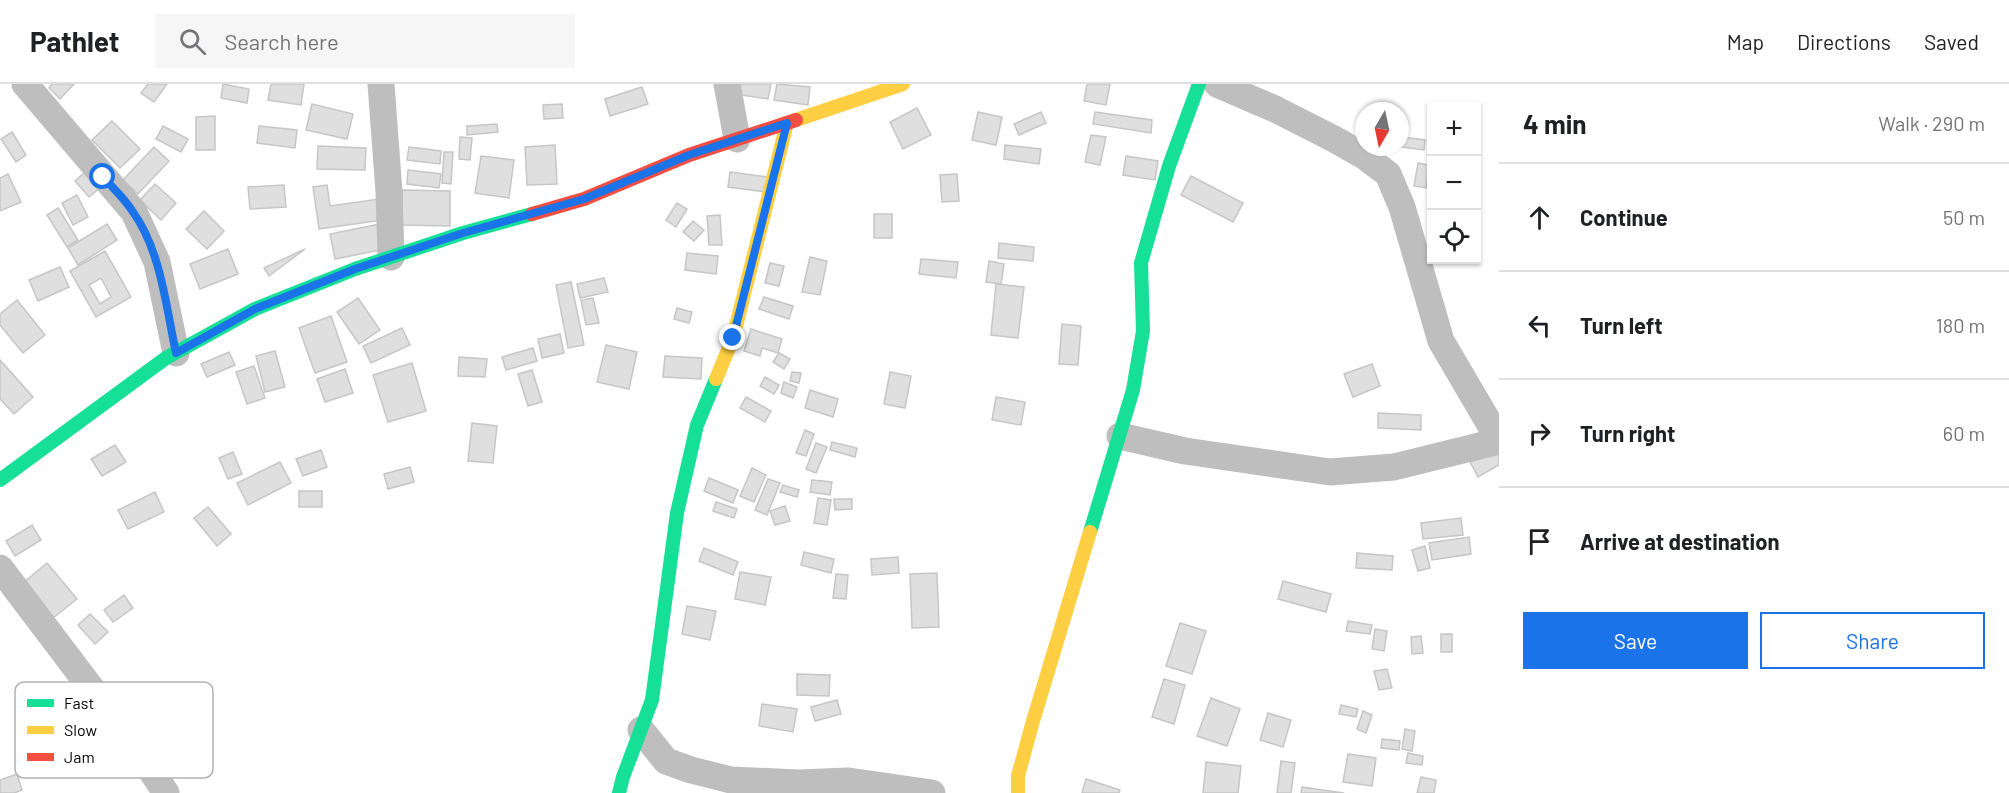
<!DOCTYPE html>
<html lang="en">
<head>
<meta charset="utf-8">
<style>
  body { margin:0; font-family:Barlow,sans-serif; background:#f6f6f6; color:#202124 }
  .controls { position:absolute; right:18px; top:18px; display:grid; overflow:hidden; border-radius:0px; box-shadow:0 2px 4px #0004 }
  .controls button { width:54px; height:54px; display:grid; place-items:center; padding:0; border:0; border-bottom:2px solid #e0e0e0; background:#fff; color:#202124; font:30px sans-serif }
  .compass { position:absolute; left:1355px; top:18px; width:54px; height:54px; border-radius:50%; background:#fff; box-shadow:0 2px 4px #0004; rotate:189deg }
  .stop { position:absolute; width:18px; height:18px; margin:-14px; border:4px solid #1a73e8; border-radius:50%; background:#fff }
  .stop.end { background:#1a73e8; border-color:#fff; box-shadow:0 2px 6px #0008 }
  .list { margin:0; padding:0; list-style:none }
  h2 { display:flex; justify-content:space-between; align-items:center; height:78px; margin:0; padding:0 24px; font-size:26px }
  h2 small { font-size:20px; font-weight:400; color:#757577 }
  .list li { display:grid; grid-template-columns:39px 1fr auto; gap:18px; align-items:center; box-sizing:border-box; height:108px; padding:0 24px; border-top:2px solid #e0e0e0 }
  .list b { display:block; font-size:22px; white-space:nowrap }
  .list em { font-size:20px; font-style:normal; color:#757577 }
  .actions { display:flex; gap:12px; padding:18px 24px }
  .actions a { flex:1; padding:14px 0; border:2px solid #1a73e8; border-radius:0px; text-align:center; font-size:21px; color:#1a73e8 }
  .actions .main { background:#1a73e8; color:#fff }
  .icon { flex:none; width:33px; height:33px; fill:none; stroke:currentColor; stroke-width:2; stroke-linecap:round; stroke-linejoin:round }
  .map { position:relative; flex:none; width:1499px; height:709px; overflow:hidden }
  header { display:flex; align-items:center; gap:36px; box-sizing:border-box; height:84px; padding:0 30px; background:#fff; border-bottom:2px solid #e0e0e0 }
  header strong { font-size:28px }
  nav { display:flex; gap:33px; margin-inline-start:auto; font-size:21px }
  .search { width:420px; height:54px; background:#f6f6f6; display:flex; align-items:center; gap:15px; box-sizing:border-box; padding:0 21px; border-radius:0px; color:#757577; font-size:22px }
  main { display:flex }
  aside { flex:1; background:#fff }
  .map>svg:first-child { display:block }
  .building { fill:#dfdfdf; stroke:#c6c6c6; stroke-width:1.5; fill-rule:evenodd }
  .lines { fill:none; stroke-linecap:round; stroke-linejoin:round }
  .street { stroke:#bebebe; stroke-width:27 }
  .fast { stroke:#16e098; stroke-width:14 }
  .slow { stroke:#ffcf43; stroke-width:14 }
  .jam { stroke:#f24e42; stroke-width:14 }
  .route { stroke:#1a73e8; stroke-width:8 }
  .key { fill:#fff; stroke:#b2b2b2; stroke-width:1.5 }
  .key-label { font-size:16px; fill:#000 }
</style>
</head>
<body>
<header>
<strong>Pathlet</strong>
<div class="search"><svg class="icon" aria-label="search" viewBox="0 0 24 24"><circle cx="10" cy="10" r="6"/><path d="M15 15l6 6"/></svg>Search here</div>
<nav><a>Map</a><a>Directions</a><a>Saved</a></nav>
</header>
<main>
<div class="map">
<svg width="1499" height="709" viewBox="0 0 1499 709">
  <rect width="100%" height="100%" fill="#fff"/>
  <g class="building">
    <polygon points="52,0 74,0 60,15 49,4"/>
    <polygon points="148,0 167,0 154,18 141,9"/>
    <polygon points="223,0 249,5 247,19 221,14"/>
    <polygon points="271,0 304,0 301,21 268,16"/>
    <polygon points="737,0 771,0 768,15 735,10"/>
    <polygon points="777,0 810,3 808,21 774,16"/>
    <polygon points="1087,0 1110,0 1106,21 1084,17"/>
    <polygon points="642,3 648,20 610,32 605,15"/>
    <polygon points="312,20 353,30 347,55 306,46"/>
    <polygon points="562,20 563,34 544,35 543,21"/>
    <polygon points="917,24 931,51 903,65 890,38"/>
    <polygon points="978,28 1002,33 996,61 972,56"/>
    <polygon points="1041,28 1046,39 1019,51 1014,40"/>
    <polygon points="1095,28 1152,36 1151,49 1093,40"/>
    <polygon points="215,32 215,66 196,66 196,33"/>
    <polygon points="112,37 140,65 120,84 92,56"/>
    <polygon points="497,40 498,48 467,51 467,42"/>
    <polygon points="163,42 188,55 181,68 156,55"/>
    <polygon points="259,42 297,46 295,64 257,59"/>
    <polygon points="12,48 26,71 16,78 1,55"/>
    <polygon points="1091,51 1106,53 1100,81 1085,78"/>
    <polygon points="460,53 472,54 470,76 459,75"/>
    <polygon points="1403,53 1425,56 1424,66 1402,63"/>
    <polygon points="555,61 557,100 527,101 525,63"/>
    <polygon points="1005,61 1041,65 1039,80 1004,75"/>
    <polygon points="318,62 366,64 365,86 317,85"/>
    <polygon points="154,63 169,77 138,110 123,96"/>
    <polygon points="409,63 441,67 440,80 407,76"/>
    <polygon points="444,68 453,68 451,100 442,99"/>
    <polygon points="481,72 514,76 509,114 475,109"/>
    <polygon points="1126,72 1158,77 1155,96 1123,91"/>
    <polygon points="1418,79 1429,81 1426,104 1414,102"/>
    <polygon points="408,86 441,90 439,104 407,100"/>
    <polygon points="86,87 100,104 89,113 75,97"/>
    <polygon points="730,88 768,93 766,108 728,103"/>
    <polygon points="8,90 21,118 0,127 0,94"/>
    <polygon points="957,90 959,117 942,118 940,91"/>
    <polygon points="1191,92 1243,119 1233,138 1181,111"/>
    <polygon points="155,100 176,119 161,136 140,116"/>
    <polygon points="284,101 286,123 250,125 248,103"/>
    <polygon points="327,101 330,122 379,115 382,136 319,145 313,103"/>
    <polygon points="402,106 450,107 450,142 402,141"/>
    <polygon points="77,111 88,133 73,141 62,119"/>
    <polygon points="677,119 687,125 676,143 666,136"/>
    <polygon points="58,124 78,156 67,163 47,131"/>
    <polygon points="204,127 224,147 207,165 186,145"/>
    <rect x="874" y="130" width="18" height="24"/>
    <polygon points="720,131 722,161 709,161 707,132"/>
    <polygon points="693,137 704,146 694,157 683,148"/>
    <polygon points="385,139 390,164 335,175 330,150"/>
    <polygon points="107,140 117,156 78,181 68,164"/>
    <polygon points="999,159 1034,163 1033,177 998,174"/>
    <polygon points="228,165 238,190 200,205 190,180"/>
    <polygon points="305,165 269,192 264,184"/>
    <path d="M105 167 131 213 96 233 70 187ZM101 194 111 213 100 220 89 201Z"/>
    <polygon points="687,169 718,172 716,190 685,186"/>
    <polygon points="810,173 827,177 820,211 802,208"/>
    <polygon points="921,175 958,178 956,194 919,190"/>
    <polygon points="989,177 1004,180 1001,200 986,198"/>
    <polygon points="770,179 784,182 779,202 765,199"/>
    <polygon points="60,183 69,203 38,217 29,196"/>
    <polygon points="604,194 608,208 580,214 577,200"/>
    <polygon points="571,198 584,261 568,264 556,201"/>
    <polygon points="996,200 1024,203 1018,254 991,251"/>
    <polygon points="764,213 793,222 789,235 759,225"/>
    <polygon points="358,214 380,246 359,260 337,228"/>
    <polygon points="593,214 599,239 586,241 581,216"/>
    <polygon points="17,216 45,251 23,269 0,241 0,230"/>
    <polygon points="677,224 692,228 689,239 674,235"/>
    <polygon points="331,232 347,278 315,289 299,244"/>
    <polygon points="1062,240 1081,242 1078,281 1059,280"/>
    <polygon points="402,244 410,261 371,279 363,262"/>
    <polygon points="751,245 782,255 778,269 762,264 760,272 744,267"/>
    <polygon points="560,250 564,269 542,274 538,255"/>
    <polygon points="606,261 637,268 629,305 597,298"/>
    <polygon points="533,264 537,277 506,286 502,273"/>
    <polygon points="275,267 285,303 265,308 256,272"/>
    <polygon points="229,268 235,281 207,293 201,280"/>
    <polygon points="779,269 790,275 784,285 773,278"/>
    <polygon points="665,272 702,274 701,295 663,293"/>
    <polygon points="459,273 487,275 485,293 458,292"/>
    <polygon points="0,276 33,313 14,330 0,315"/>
    <polygon points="412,279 426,327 388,338 373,291"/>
    <polygon points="1372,280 1380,302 1353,313 1344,290"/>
    <polygon points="254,282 265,314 247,320 236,288"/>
    <polygon points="345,285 353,309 325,318 317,295"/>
    <polygon points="532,286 542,318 528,322 518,290"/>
    <polygon points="792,288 801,289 799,299 790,297"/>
    <polygon points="890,288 911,292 905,324 884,320"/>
    <polygon points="765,293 779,301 774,310 760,302"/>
    <polygon points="784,298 797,303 793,314 781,309"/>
    <polygon points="810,306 838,315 833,333 805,324"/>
    <polygon points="746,313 771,327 765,338 740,324"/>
    <polygon points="996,313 1025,318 1021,341 992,336"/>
    <polygon points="1378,329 1421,331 1421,346 1378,344"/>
    <polygon points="472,339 497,342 493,379 468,377"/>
    <polygon points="805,346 814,350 806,372 796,369"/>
    <polygon points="832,358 857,364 855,373 830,366"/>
    <polygon points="816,359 827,363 816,389 806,385"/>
    <polygon points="115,361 126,378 102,392 91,375"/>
    <polygon points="321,366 327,383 303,392 296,375"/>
    <polygon points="1499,366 1499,381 1478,393 1470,378"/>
    <polygon points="233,368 242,390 228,395 219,374"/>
    <polygon points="280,378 291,399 248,421 237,399"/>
    <polygon points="410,383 414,398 388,405 384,390"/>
    <polygon points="752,384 766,391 754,418 740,412"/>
    <polygon points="709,394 738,406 733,419 704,407"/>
    <polygon points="768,395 780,399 767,431 755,426"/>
    <polygon points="812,396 832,398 830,411 810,408"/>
    <polygon points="783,401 799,406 797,413 780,408"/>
    <rect x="299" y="407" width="23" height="16"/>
    <polygon points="155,408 164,428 128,445 118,426"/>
    <polygon points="818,414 831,416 827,441 814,439"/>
    <polygon points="834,415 852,415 852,425 835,426"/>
    <polygon points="716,418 737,425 734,434 713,427"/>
    <polygon points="785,422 790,437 775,441 770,427"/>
    <polygon points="208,423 231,450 217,462 194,434"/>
    <polygon points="1461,434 1463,451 1423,455 1421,439"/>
    <polygon points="32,441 41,456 15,472 6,457"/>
    <polygon points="1469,453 1471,470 1432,476 1429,459"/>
    <polygon points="1425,462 1430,484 1418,487 1412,466"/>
    <polygon points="704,464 738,478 733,491 699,477"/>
    <polygon points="804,468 834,475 831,489 801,481"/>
    <polygon points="1357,469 1393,472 1392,486 1356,484"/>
    <polygon points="898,473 899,489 872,491 871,475"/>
    <polygon points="47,479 77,515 53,534 23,499"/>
    <polygon points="740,488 771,493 765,521 735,515"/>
    <polygon points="937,489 939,543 912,544 910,490"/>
    <polygon points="836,490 848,491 846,515 833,514"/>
    <polygon points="1283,497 1331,510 1326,528 1278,515"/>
    <polygon points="124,511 133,524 113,538 104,526"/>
    <polygon points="687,522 716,527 710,556 682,550"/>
    <polygon points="90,530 108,548 95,560 78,541"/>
    <polygon points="1348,537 1372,541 1370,550 1346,547"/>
    <polygon points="1180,539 1206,547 1192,590 1166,582"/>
    <polygon points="1375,545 1387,547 1384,567 1372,565"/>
    <rect x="1441" y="550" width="11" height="18"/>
    <polygon points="1421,552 1423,569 1412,570 1411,553"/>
    <polygon points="1387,585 1392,604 1379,606 1374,587"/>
    <polygon points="797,590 830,591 829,612 797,611"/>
    <polygon points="1164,595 1185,601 1174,640 1152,633"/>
    <polygon points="1211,614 1240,625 1227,662 1197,652"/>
    <polygon points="837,616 841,630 815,637 811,623"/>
    <polygon points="762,620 797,625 793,648 759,642"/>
    <polygon points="1341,621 1358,625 1356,633 1339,630"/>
    <polygon points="1363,627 1372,631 1366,649 1357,645"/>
    <polygon points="1268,629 1291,636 1283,663 1260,656"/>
    <polygon points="1405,645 1415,647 1412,667 1402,665"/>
    <polygon points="1382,655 1400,657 1399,666 1381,664"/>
    <polygon points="1408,669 1423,672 1422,681 1406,679"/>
    <polygon points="1348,670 1376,674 1372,702 1343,698"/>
    <polygon points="1281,677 1295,679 1291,709 1277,709"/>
    <polygon points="1206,678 1241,682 1238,709 1203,709"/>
    <polygon points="17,690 22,706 14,709 0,709 0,696"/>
    <polygon points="1421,693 1436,696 1434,709 1417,709"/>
    <polygon points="1086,695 1120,706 1119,709 1082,709"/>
    <polygon points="1302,703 1344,709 1301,709"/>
  </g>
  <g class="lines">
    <g class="street">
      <polyline points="25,0 134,128 157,178 176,269"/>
      <polyline points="381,0 389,108 391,173"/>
      <polyline points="727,0 737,55"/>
      <polyline points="1217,0 1275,25 1334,55 1364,72 1388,90 1402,123 1441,257 1499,356"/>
      <polyline points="1120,352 1185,367 1330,388 1394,383 1499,357"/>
      <polyline points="0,484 135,662 166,709"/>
      <polyline points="641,646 666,677 691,686 731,696 798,699 849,697 932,709"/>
    </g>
    <g class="fast">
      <polyline points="0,396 166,274 255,225 355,185 463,149 532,130"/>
      <polyline points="1090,448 1133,306 1143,247 1141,179 1169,82 1199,0"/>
      <polyline points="619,709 623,693 652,616 677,429 697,341 716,295"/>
    </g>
    <g class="slow">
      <polyline points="796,36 903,0"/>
      <polyline points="716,295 733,254 787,39"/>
      <polyline points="1018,709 1018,692 1033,637 1090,448"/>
    </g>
    <polyline class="jam" points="532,130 584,115 689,71 796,36"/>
  </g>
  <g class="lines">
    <path class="route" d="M103 93C113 104 125 115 133 128 161 167 166 223 176 269L255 225 355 185 463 149 584 115 689 71 787 39 733 254"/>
  </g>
  <rect x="15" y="598" width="198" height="96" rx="9" class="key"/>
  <rect x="27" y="615" width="27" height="8" fill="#16e098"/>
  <rect x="27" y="642" width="27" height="8" fill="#ffcf43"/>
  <rect x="27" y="669" width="27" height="8" fill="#f24e42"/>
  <g class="key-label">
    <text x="64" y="625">Fast</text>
    <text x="64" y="652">Slow</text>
    <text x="64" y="679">Jam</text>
  </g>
</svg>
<div class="controls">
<button>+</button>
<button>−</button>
<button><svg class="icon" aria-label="locate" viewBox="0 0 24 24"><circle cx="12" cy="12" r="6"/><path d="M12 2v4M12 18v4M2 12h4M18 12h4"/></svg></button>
</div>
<svg class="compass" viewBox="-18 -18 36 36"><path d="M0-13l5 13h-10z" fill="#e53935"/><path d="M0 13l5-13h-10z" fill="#757577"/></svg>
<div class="stop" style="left:103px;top:93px"></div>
<div class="stop end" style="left:733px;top:254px"></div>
</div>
<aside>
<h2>4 min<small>Walk · 290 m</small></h2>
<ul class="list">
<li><svg class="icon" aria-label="ahead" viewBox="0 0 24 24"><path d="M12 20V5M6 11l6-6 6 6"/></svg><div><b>Continue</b></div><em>50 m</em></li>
<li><svg class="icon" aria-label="left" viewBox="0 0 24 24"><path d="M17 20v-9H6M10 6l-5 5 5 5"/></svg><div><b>Turn left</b></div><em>180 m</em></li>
<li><svg class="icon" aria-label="right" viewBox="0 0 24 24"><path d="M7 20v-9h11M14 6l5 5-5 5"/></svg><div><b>Turn right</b></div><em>60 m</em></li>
<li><svg class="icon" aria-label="arrive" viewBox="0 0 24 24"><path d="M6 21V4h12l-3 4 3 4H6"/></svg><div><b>Arrive at destination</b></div></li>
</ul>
<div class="actions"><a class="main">Save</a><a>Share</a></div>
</aside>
</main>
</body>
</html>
